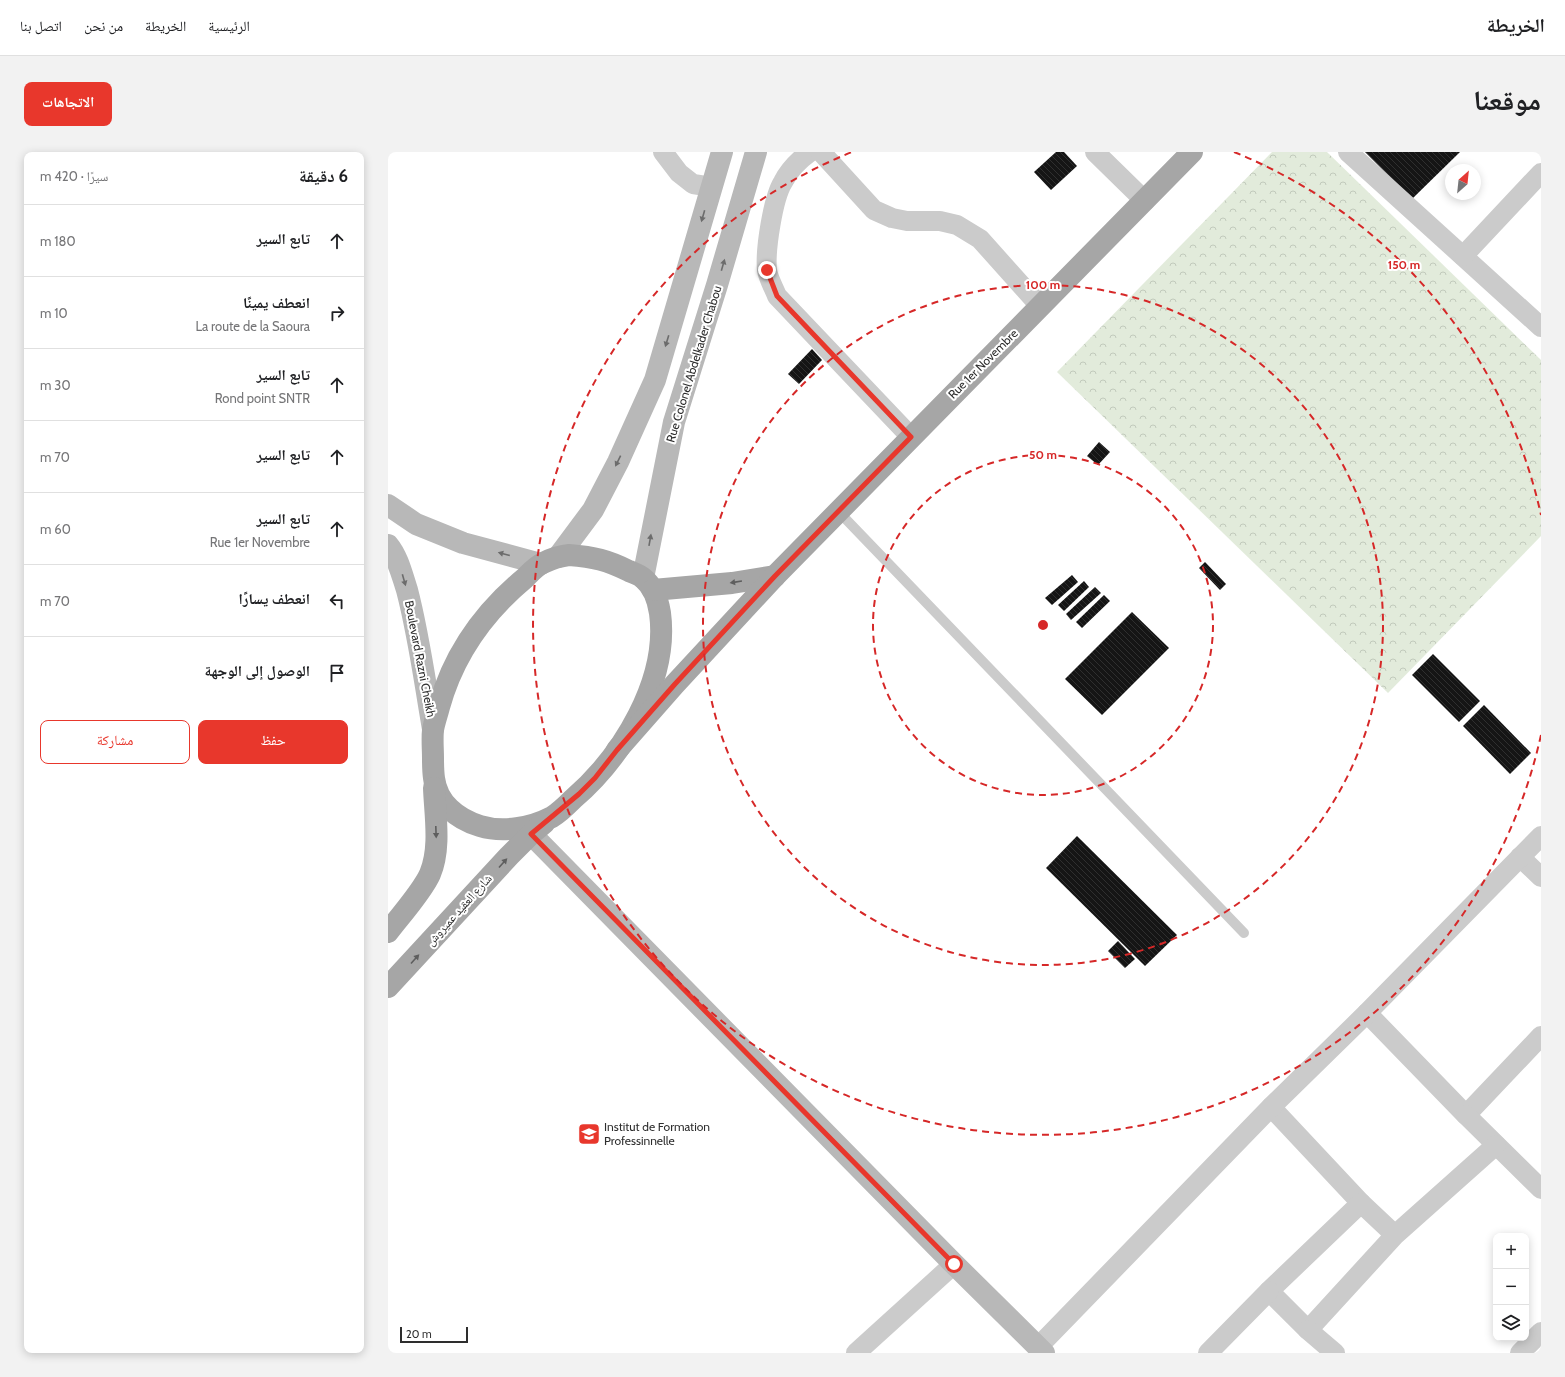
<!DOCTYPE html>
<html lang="ar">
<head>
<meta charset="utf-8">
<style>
  body { margin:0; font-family:Cabin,"Noto Naskh Arabic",sans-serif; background:#f2f2f2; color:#202124; direction:rtl }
  .controls { position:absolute; right:12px; bottom:12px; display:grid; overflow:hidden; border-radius:8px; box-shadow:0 2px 10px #0003 }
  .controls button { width:36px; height:36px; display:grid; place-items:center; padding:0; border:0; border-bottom:1px solid #e0e0e0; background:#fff; color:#202124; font:20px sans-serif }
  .compass { position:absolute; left:1057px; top:12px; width:36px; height:36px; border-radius:50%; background:#fff; box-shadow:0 2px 10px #0003; rotate:27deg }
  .scale { position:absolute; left:12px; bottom:10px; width:68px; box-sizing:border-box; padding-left:4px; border:2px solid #2e2e2e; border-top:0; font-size:11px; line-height:14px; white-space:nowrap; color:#2e2e2e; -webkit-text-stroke:3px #fff; paint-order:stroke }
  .stop { position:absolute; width:12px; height:12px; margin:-9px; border:3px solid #e8372c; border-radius:50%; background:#fff }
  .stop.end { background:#e8372c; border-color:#fff; box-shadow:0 1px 4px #0008 }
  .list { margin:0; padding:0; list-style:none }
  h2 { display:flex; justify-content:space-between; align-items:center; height:52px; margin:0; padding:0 16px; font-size:17px }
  h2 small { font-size:13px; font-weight:400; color:#757577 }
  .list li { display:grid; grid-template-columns:26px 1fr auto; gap:12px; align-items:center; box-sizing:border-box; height:72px; padding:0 16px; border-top:1px solid #e0e0e0 }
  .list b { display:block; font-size:15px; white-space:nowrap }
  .list p { margin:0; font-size:13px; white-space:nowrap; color:#757577 }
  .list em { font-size:13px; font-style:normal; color:#757577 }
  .actions { display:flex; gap:8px; padding:12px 16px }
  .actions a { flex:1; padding:9px 0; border:1px solid #e8372c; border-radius:8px; text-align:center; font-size:14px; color:#e8372c }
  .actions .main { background:#e8372c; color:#fff }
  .icon { flex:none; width:22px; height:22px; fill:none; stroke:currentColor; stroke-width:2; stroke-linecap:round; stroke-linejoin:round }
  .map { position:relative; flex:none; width:1153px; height:1201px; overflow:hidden; direction:ltr; border-radius:8px }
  header { display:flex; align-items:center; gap:24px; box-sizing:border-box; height:56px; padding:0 20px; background:#fff; border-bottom:1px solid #e0e0e0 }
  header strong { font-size:19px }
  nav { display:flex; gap:22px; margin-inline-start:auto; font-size:14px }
  .intro { display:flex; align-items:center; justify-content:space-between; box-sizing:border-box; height:96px; padding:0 24px }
  h1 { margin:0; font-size:28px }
  .button { padding:10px 18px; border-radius:8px; background:#e8372c; color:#fff; font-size:14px; font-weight:700 }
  main { display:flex; gap:24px; padding:0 24px }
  aside { flex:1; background:#fff; border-radius:8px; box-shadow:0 2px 10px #0003 }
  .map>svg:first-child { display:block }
  .park { fill:url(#park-crowns) }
  .building { fill:url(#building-back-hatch) }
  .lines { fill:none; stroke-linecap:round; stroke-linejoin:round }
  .service { stroke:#cbcbcb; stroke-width:10 }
  .minor { stroke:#cbcbcb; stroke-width:20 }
  .secondary { stroke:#b8b8b8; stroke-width:22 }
  .primary { stroke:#a6a6a6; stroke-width:22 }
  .oneway { fill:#6c6c6c }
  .oneway2 { fill:#5e5e5e }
  .route { stroke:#e8372c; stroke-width:5 }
  .ring { fill:none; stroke:#d62828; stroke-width:2; stroke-dasharray:7 5 }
  .labels { text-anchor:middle; stroke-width:4; stroke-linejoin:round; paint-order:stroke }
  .street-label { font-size:12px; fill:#2e2e2e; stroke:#fff }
  .poi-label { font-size:12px; fill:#2e2e2e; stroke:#fff; text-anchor:start }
  .centre { fill:#d62828; stroke:#fff; stroke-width:2 }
  .ring-label { font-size:12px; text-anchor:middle; font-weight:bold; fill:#d62828; stroke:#fff; stroke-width:4; stroke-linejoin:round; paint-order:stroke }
</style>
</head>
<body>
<header>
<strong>الخريطة</strong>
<nav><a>الرئيسية</a><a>الخريطة</a><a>من نحن</a><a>اتصل بنا</a></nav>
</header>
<div class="intro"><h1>موقعنا</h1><a class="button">الاتجاهات</a></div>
<main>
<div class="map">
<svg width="1153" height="1201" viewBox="0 0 1153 1201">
  <defs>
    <pattern id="park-crowns" width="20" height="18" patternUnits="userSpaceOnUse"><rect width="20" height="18" fill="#e2ebdb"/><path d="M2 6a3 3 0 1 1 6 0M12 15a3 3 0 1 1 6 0" fill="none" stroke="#c2cabc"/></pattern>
    <pattern id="building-back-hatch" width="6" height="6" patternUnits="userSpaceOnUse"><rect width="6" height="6" fill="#151515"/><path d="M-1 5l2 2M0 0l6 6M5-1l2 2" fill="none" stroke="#2f2f2f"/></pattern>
  </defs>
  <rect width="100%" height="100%" fill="#fff"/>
  <polygon class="park" points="884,0 939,0 1153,208 1153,384 1000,541 669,220"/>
  <g class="building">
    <polygon points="668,0 676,0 689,14 663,38 646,20"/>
    <polygon points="977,0 1072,0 1024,47"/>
    <polygon points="424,197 434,208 411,232 400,222"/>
    <polygon points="711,290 722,300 710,313 699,304"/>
    <polygon points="817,410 838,432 832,438 811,416"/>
    <polygon points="684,423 690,430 664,453 657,446"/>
    <polygon points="696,429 701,435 676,459 670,453"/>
    <polygon points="707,435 713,441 683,468 678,462"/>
    <polygon points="716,443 722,449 694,476 688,470"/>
    <polygon points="744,460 781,496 714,563 677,527"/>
    <polygon points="1045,502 1092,549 1071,570 1024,523"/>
    <polygon points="1096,553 1143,601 1122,622 1075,574"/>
    <polygon points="689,684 789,783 757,814 658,716"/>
    <polygon points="730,789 747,807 737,816 720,799"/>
  </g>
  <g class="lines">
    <polyline class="service" points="450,359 856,781"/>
    <g class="minor">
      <polyline points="275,0 291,21 305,32 324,35"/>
      <path d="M422 0C411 8 401 18 395 30 385 46 377 98 379 118 380 126 386 136 389 144L523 285"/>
      <polyline points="433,0 486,58 504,66 519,69 552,69 569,73 592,87 652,154"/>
      <polyline points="707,0 757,49"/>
      <polyline points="960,0 1153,175"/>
      <polyline points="1075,104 1153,21"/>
      <polyline points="1132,705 1153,725"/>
      <polyline points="979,861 1078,963 1153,884"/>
      <polyline points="883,955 973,1051"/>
      <polyline points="1078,963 1153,1037"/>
      <polyline points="1007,1083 973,1051 881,1139 920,1178 1007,1083 1108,993"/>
      <polyline points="920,1178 947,1201"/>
      <polyline points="650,1195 883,955 979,861 1153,684"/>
      <polyline points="468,1201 566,1112"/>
      <polyline points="820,1201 881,1139"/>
      <polyline points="1132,1201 1153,1180"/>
    </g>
    <g class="secondary">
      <polyline points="0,353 28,372 75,391 153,412"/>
      <path d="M0 393C10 405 14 423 19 438 31 484 37 531 45 577"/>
      <polyline points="170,405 205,358 230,310 267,228 334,0"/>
      <polyline points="255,426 286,270 329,133 368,0"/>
      <polyline points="125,678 143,682 566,1112 656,1201"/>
    </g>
    <g class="primary">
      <path d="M181 403C206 405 219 408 241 419 246 421 252 423 255 426 266 435 270 448 272 461 281 528 235 604 185 647 179 653 172 660 164 665 143 676 115 681 92 674 69 667 49 651 46 626 45 619 45 612 45 606 45 597 44 587 45 578 46 571 49 563 51 555 65 504 96 460 137 426 142 421 148 414 155 411 163 407 172 404 181 403Z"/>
      <polyline points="265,438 344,431 387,424"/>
      <polyline points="229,598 287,532 387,424 804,0"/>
      <path d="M0 780C12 764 34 740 42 722 53 696 47 663 46 636"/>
      <polyline points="0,835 121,704 143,682 156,671"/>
    </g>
  </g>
  <defs><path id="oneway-solid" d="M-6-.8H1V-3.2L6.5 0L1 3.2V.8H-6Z"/></defs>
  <g class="oneway">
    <use href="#oneway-solid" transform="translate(315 64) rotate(106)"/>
    <use href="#oneway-solid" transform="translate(335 113) rotate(-74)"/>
    <use href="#oneway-solid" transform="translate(279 189) rotate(107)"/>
    <use href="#oneway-solid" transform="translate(230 309) rotate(116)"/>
    <use href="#oneway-solid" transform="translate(262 388) rotate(-80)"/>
    <use href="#oneway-solid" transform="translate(116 402) rotate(-165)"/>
    <use href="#oneway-solid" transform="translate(16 428) rotate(74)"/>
  </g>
  <g class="oneway2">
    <use href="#oneway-solid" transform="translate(348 430) rotate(171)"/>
    <use href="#oneway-solid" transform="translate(48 680) rotate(88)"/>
    <use href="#oneway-solid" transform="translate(115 711) rotate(-48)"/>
    <use href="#oneway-solid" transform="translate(27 807) rotate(-48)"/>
  </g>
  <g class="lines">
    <polyline class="route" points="379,118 389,144 523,285 387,424 287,532 229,598 207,626 191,642 143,682 566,1112"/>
  </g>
  <g class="ring">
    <circle cx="655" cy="473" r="170"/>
    <circle cx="655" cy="473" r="340"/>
    <path d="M1153 583A510 510 0 1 1 464 0M846 0A510 510 0 0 1 1153 363"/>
  </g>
  <defs>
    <g id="university-square" transform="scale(1.15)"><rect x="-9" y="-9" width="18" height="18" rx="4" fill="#e8372c" stroke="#fff"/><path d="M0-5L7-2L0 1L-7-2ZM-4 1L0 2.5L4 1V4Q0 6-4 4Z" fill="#fff"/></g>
  </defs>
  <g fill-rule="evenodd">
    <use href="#university-square" x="201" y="982"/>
  </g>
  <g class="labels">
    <g class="street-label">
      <text transform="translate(306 212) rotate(-73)" y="4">Rue Colonel Abdelkader Chabou</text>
      <text transform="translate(595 212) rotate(-45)" y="4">Rue 1er Novembre</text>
      <text transform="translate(32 507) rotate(79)" y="4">Boulevard Razni Cheikh</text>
      <text transform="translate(71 758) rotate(-48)" y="4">شارع العقيد عميروش</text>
    </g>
    <g class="poi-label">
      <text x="216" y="979">Institut de Formation<tspan x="216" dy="14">Professinnelle</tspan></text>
    </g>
  </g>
  <circle cx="655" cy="473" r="6" class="centre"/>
  <g class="ring-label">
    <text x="1016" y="117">150 m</text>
    <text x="655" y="137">100 m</text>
    <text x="655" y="307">50 m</text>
  </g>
</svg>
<div class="controls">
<button>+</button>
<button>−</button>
<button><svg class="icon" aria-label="layers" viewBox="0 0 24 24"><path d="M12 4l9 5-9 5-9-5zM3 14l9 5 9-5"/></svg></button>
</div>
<svg class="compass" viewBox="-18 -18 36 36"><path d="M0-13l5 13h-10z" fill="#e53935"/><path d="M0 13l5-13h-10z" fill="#757577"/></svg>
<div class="scale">20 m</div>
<div class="stop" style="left:566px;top:1112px"></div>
<div class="stop end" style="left:379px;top:118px"></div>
</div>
<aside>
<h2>6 دقيقة<small>سيرًا · 420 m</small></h2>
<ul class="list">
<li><svg class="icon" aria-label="ahead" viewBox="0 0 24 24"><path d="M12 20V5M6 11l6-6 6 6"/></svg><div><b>تابع السير</b></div><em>180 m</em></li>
<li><svg class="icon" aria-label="right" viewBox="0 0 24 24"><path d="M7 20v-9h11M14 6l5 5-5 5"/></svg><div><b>انعطف يمينًا</b><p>La route de la Saoura</p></div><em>10 m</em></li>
<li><svg class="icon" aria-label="ahead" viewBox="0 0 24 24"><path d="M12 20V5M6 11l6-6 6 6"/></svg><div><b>تابع السير</b><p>Rond point SNTR</p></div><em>30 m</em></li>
<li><svg class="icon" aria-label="ahead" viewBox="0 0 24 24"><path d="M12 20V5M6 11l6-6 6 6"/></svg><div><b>تابع السير</b></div><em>70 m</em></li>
<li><svg class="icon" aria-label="ahead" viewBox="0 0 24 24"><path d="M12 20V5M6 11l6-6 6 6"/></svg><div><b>تابع السير</b><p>Rue 1er Novembre</p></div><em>60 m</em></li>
<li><svg class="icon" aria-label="left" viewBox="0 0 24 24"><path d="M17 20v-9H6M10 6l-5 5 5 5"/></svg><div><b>انعطف يسارًا</b></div><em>70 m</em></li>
<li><svg class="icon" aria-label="arrive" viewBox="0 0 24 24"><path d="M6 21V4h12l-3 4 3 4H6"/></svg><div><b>الوصول إلى الوجهة</b></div></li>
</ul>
<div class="actions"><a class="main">حفظ</a><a>مشاركة</a></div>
</aside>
</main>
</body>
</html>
